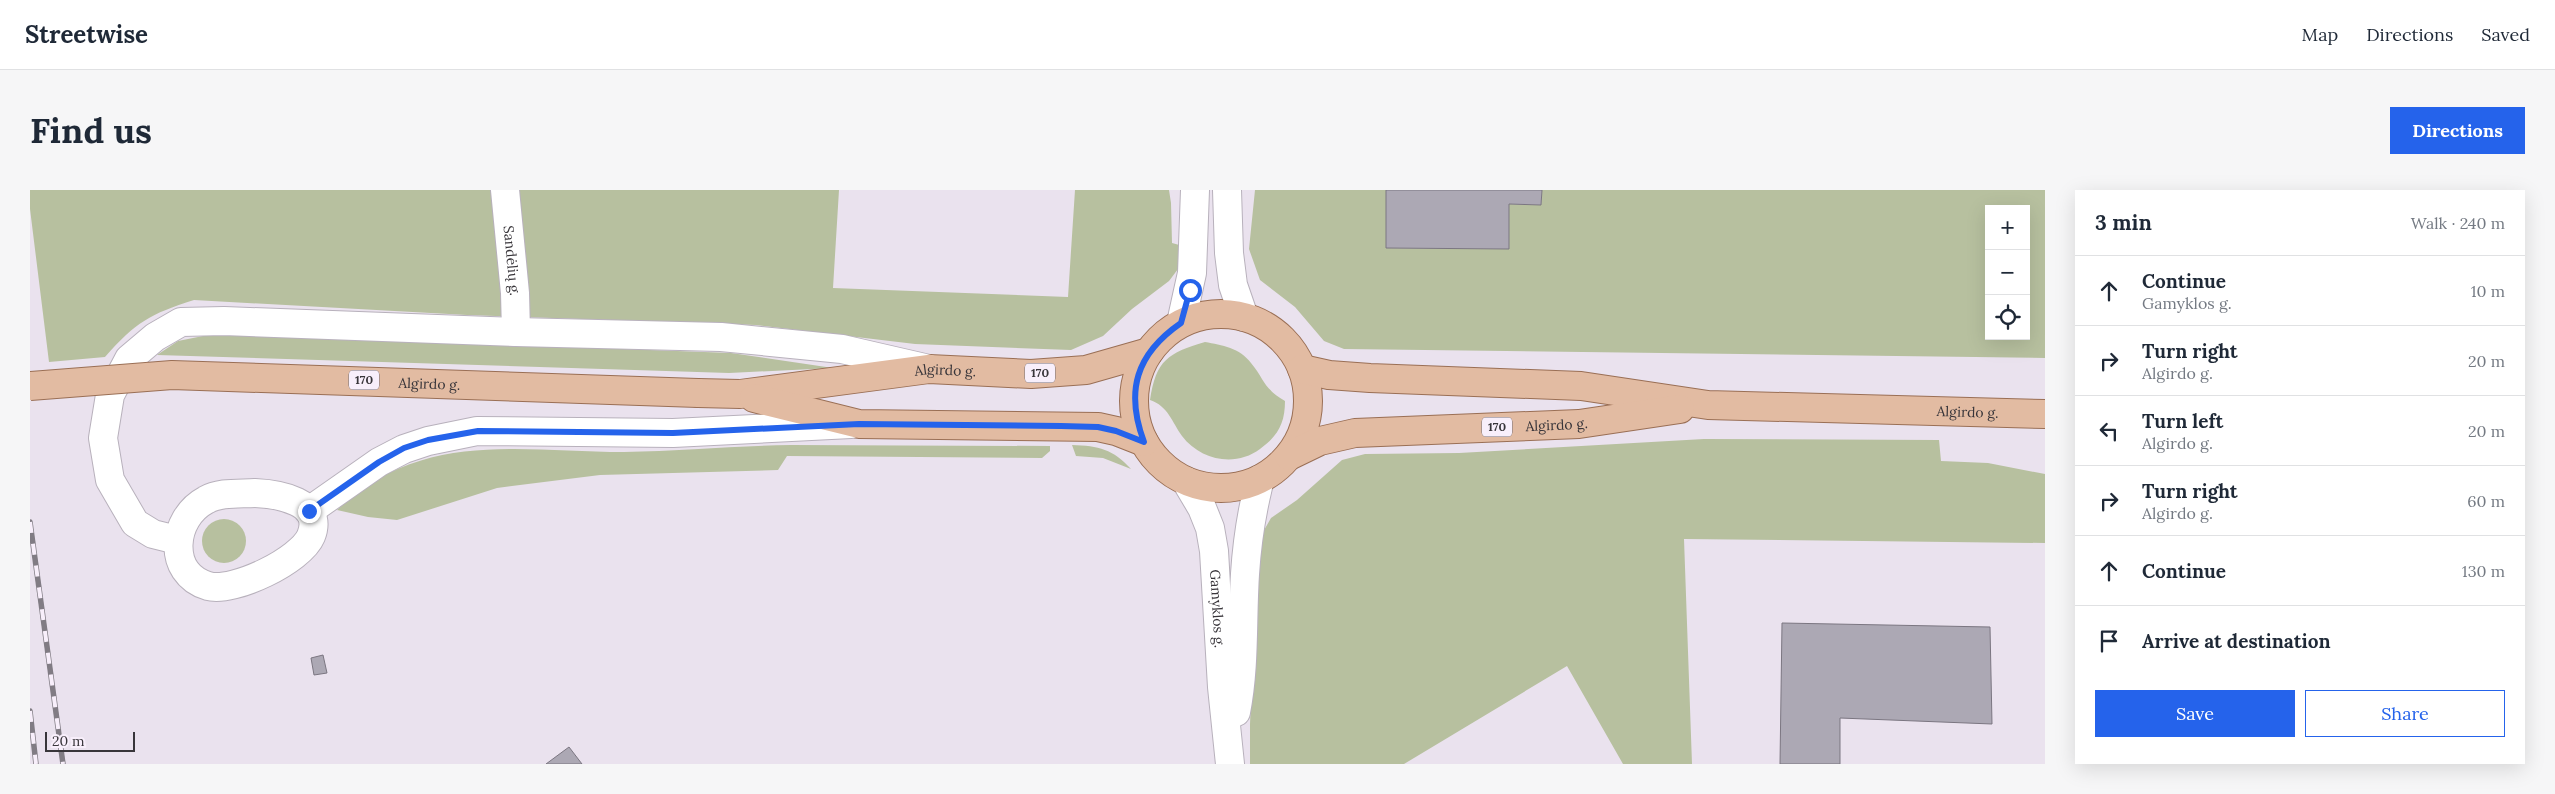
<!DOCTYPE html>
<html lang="en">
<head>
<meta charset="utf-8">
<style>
  body { margin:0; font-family:Lora,serif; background:#f6f6f7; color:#1f2937 }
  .controls { position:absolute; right:15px; top:15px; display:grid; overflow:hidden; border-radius:0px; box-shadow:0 5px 20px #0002 }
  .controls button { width:45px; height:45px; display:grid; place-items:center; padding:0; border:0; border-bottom:1px solid #e0e1e3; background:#fff; color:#1f2937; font:25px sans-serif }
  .scale { position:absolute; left:15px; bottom:12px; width:90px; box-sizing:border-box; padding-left:5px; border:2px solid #38353a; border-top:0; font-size:14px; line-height:18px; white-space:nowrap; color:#38353a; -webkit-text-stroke:4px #f8effb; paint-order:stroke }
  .stop { position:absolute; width:15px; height:15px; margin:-11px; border:4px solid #2563eb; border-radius:50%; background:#fff }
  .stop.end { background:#2563eb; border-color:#fff; box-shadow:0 1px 5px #0008 }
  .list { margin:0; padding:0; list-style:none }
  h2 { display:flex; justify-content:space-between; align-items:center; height:65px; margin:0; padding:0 20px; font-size:21px }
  h2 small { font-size:16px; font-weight:400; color:#747a83 }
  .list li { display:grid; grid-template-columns:32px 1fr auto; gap:15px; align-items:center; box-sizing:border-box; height:70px; padding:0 20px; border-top:1px solid #e0e1e3 }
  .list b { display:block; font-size:19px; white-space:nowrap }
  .list p { margin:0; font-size:16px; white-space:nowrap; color:#747a83 }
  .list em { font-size:16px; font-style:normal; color:#747a83 }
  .actions { display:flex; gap:10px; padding:15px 20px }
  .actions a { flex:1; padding:11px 0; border:1px solid #2563eb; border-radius:0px; text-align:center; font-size:18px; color:#2563eb }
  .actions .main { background:#2563eb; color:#fff }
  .icon { flex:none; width:28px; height:28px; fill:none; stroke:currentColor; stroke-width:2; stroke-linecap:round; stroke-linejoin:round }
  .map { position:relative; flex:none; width:2015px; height:574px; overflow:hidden; border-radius:0px }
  header { display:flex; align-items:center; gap:30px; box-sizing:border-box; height:70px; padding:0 25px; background:#fff; border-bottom:1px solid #e0e1e3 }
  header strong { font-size:24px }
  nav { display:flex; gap:28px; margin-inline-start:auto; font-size:18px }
  .intro { display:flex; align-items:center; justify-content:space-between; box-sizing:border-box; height:120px; padding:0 30px }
  h1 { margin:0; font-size:35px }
  .button { padding:12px 22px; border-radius:0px; background:#2563eb; color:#fff; font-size:18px; font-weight:700 }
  main { display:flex; gap:30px; padding:0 30px }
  aside { flex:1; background:#fff; border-radius:0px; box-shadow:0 5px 20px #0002 }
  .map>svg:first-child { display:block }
  .green { fill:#b7c09f; fill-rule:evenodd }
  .building { fill:#aca8b4; stroke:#7b7681 }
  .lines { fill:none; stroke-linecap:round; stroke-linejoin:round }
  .street-casing { stroke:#b8b1bc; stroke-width:30 }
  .primary-casing { stroke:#9a6f55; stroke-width:30 }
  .street { stroke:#fff; stroke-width:28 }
  .primary { stroke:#e2bba2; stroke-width:28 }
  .rail-casing { stroke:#817c84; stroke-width:5.5 }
  .rail { stroke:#f8effb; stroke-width:4; stroke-dasharray:11; stroke-linecap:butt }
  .primary-bridge-casing { stroke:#9a6f55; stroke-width:30; stroke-linecap:butt }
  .primary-bridge { stroke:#e2bba2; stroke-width:28 }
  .route { stroke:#2563eb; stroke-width:6 }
  .labels { text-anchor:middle; stroke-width:4; stroke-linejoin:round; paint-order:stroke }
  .shield { fill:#f8effb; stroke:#726d74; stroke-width:1 }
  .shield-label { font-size:12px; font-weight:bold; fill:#38353a }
  .street-label { font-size:14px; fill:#38353a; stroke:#f8effb }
</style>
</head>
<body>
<header>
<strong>Streetwise</strong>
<nav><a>Map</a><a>Directions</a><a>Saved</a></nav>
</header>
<div class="intro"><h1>Find us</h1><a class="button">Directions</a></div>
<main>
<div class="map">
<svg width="2015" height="574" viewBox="0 0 2015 574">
  <rect width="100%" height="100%" fill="#eae2ee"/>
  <g class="green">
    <path d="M0 0H809L803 98 1038 107 1045 0H1139L1141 13 1142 53 1153 56 1148 79 1139 91 1102 119 1073 146 1041 160 885 154 726 135 437 125 164 110C120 124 106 132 75 167L19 172 0 19Z"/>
    <path d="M1225 0H1356L1357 58 1479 59V14L1511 15 1512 0H2015V168L1314 159 1294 151 1265 117 1230 90 1219 59ZM1959 19H1996V146H1959Z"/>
    <polygon points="183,144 701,163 803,178 699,183 127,165 148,151"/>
    <path d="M1175 152C1192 155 1210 158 1221 173 1235 190 1233 198 1255 211 1255 233 1248 246 1230 259 1206 277 1171 271 1152 246 1142 232 1138 216 1120 210 1126 170 1138 163 1175 152Z"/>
    <polygon points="1674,249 1909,250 1911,271 1958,273 2015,284 2015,353 1654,349 1662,574 1593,574 1537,476 1374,574 1220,574 1220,534 1226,393 1233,342 1241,328 1267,310 1312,270 1335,264 1429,263"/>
    <path d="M761 255 1020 256V261L1012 268 757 266 748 280 570 285 467 298 367 330 338 327 307 320C392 239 490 262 594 262 650 261 705 256 761 255Z"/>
    <path d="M1042 255C1069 256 1083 259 1101 279L1073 268 1046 266Z"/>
    <circle cx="194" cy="351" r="22"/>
  </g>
  <g class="building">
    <polygon points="1356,0 1512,0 1511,15 1479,14 1479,59 1356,58"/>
    <polygon points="1752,433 1960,437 1962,534 1810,528 1810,574 1750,574"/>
    <polygon points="293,465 297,483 284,485 281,468"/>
    <polygon points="539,557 552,574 516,574"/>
  </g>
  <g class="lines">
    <g class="street-casing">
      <g id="street">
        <path id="s1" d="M475 0 485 103 486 142"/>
        <polyline points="1197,0 1199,63 1203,95 1214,127"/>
        <polyline points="1151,133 1162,83 1165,0"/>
        <path id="s2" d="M1156 291 1172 318 1180 338 1184 361 1192 497 1200 574"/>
        <path d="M225 303C247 304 295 311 281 346 271 370 204 403 178 396 136 383 142 328 176 310 190 302 209 304 225 303Z"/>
        <polyline points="279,321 349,272 374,259 398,251 447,241 643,243 821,234"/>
        <polyline points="147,350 123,344 105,333 80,290 73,248 80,205 99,169 125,147 151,132 194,131 486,142 691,147 812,159 899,179"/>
        <path d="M1206 522C1215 477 1212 430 1215 384 1217 352 1222 320 1230 289"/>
      </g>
    </g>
    <g class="primary-casing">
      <g id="primary">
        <circle cx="1191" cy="211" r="87"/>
        <path id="s3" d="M1272 179 1299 185 1340 188 1551 196 1678 215 2015 224"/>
        <path id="s4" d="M668 203 710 204 899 179 1001 184 1056 180 1119 162"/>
        <polyline points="724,208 829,234 1068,237 1086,241 1114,252"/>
        <path id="s5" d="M1259 266 1290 251 1325 243 1549 234 1650 219"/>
      </g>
    </g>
    <use href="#street" class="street"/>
    <use href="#primary" class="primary"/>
    <g class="rail-casing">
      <g id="rail">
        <polyline points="0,332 33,574"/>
        <polyline points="0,521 6,574"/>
      </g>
    </g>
    <use href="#rail" class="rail"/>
    <g class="primary-bridge-casing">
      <g id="primary-bridge">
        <path id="s6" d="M0 196 142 185 668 203"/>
      </g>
    </g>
    <use href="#primary-bridge" class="primary-bridge"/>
  </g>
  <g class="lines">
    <path class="route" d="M279 321 349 272 374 258 398 250 448 241 643 243 829 234 1031 236 1068 237 1086 241 1114 252C1095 201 1106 164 1151 133L1160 100"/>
  </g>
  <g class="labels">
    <g class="shield">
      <rect x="995" y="173.5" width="30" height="19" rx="4"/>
      <rect x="319" y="180.5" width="30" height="19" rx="4"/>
      <rect x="1452" y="227.5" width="30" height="19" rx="4"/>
    </g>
    <g class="shield-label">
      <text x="1010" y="187">170</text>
      <text x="334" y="194">170</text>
      <text x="1467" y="241">170</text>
    </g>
    <g class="street-label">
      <text dy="5" stroke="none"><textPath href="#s1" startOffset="71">Sandėlių g.</textPath></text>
      <text dy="5" stroke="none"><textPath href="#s4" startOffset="249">Algirdo g.</textPath></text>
      <text dy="5" stroke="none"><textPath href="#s6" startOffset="400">Algirdo g.</textPath></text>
      <text dy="5" stroke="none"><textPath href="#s3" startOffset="668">Algirdo g.</textPath></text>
      <text dy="5" stroke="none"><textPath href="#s5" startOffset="272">Algirdo g.</textPath></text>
      <text dy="5" stroke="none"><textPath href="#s2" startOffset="134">Gamyklos g.</textPath></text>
    </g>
  </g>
</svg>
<div class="controls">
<button>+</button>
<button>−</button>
<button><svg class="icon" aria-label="locate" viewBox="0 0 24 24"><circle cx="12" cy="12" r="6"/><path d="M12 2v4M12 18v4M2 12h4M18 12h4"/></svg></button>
</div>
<div class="scale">20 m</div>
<div class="stop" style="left:1160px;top:100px"></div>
<div class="stop end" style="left:279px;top:321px"></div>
</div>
<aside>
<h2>3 min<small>Walk · 240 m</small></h2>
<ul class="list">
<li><svg class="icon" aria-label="ahead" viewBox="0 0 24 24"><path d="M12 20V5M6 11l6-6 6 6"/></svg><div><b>Continue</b><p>Gamyklos g.</p></div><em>10 m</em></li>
<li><svg class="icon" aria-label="right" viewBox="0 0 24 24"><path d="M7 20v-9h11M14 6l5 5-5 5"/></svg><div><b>Turn right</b><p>Algirdo g.</p></div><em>20 m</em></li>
<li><svg class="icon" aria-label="left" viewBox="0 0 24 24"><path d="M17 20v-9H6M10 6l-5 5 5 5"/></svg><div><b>Turn left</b><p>Algirdo g.</p></div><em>20 m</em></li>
<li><svg class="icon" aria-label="right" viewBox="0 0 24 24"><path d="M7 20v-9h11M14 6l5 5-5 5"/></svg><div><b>Turn right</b><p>Algirdo g.</p></div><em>60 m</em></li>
<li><svg class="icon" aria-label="ahead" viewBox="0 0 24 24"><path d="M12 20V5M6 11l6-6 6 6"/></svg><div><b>Continue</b></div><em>130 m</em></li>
<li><svg class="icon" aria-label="arrive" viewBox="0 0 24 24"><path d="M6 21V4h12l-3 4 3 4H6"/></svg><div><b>Arrive at destination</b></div></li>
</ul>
<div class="actions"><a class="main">Save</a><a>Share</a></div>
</aside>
</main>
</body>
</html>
